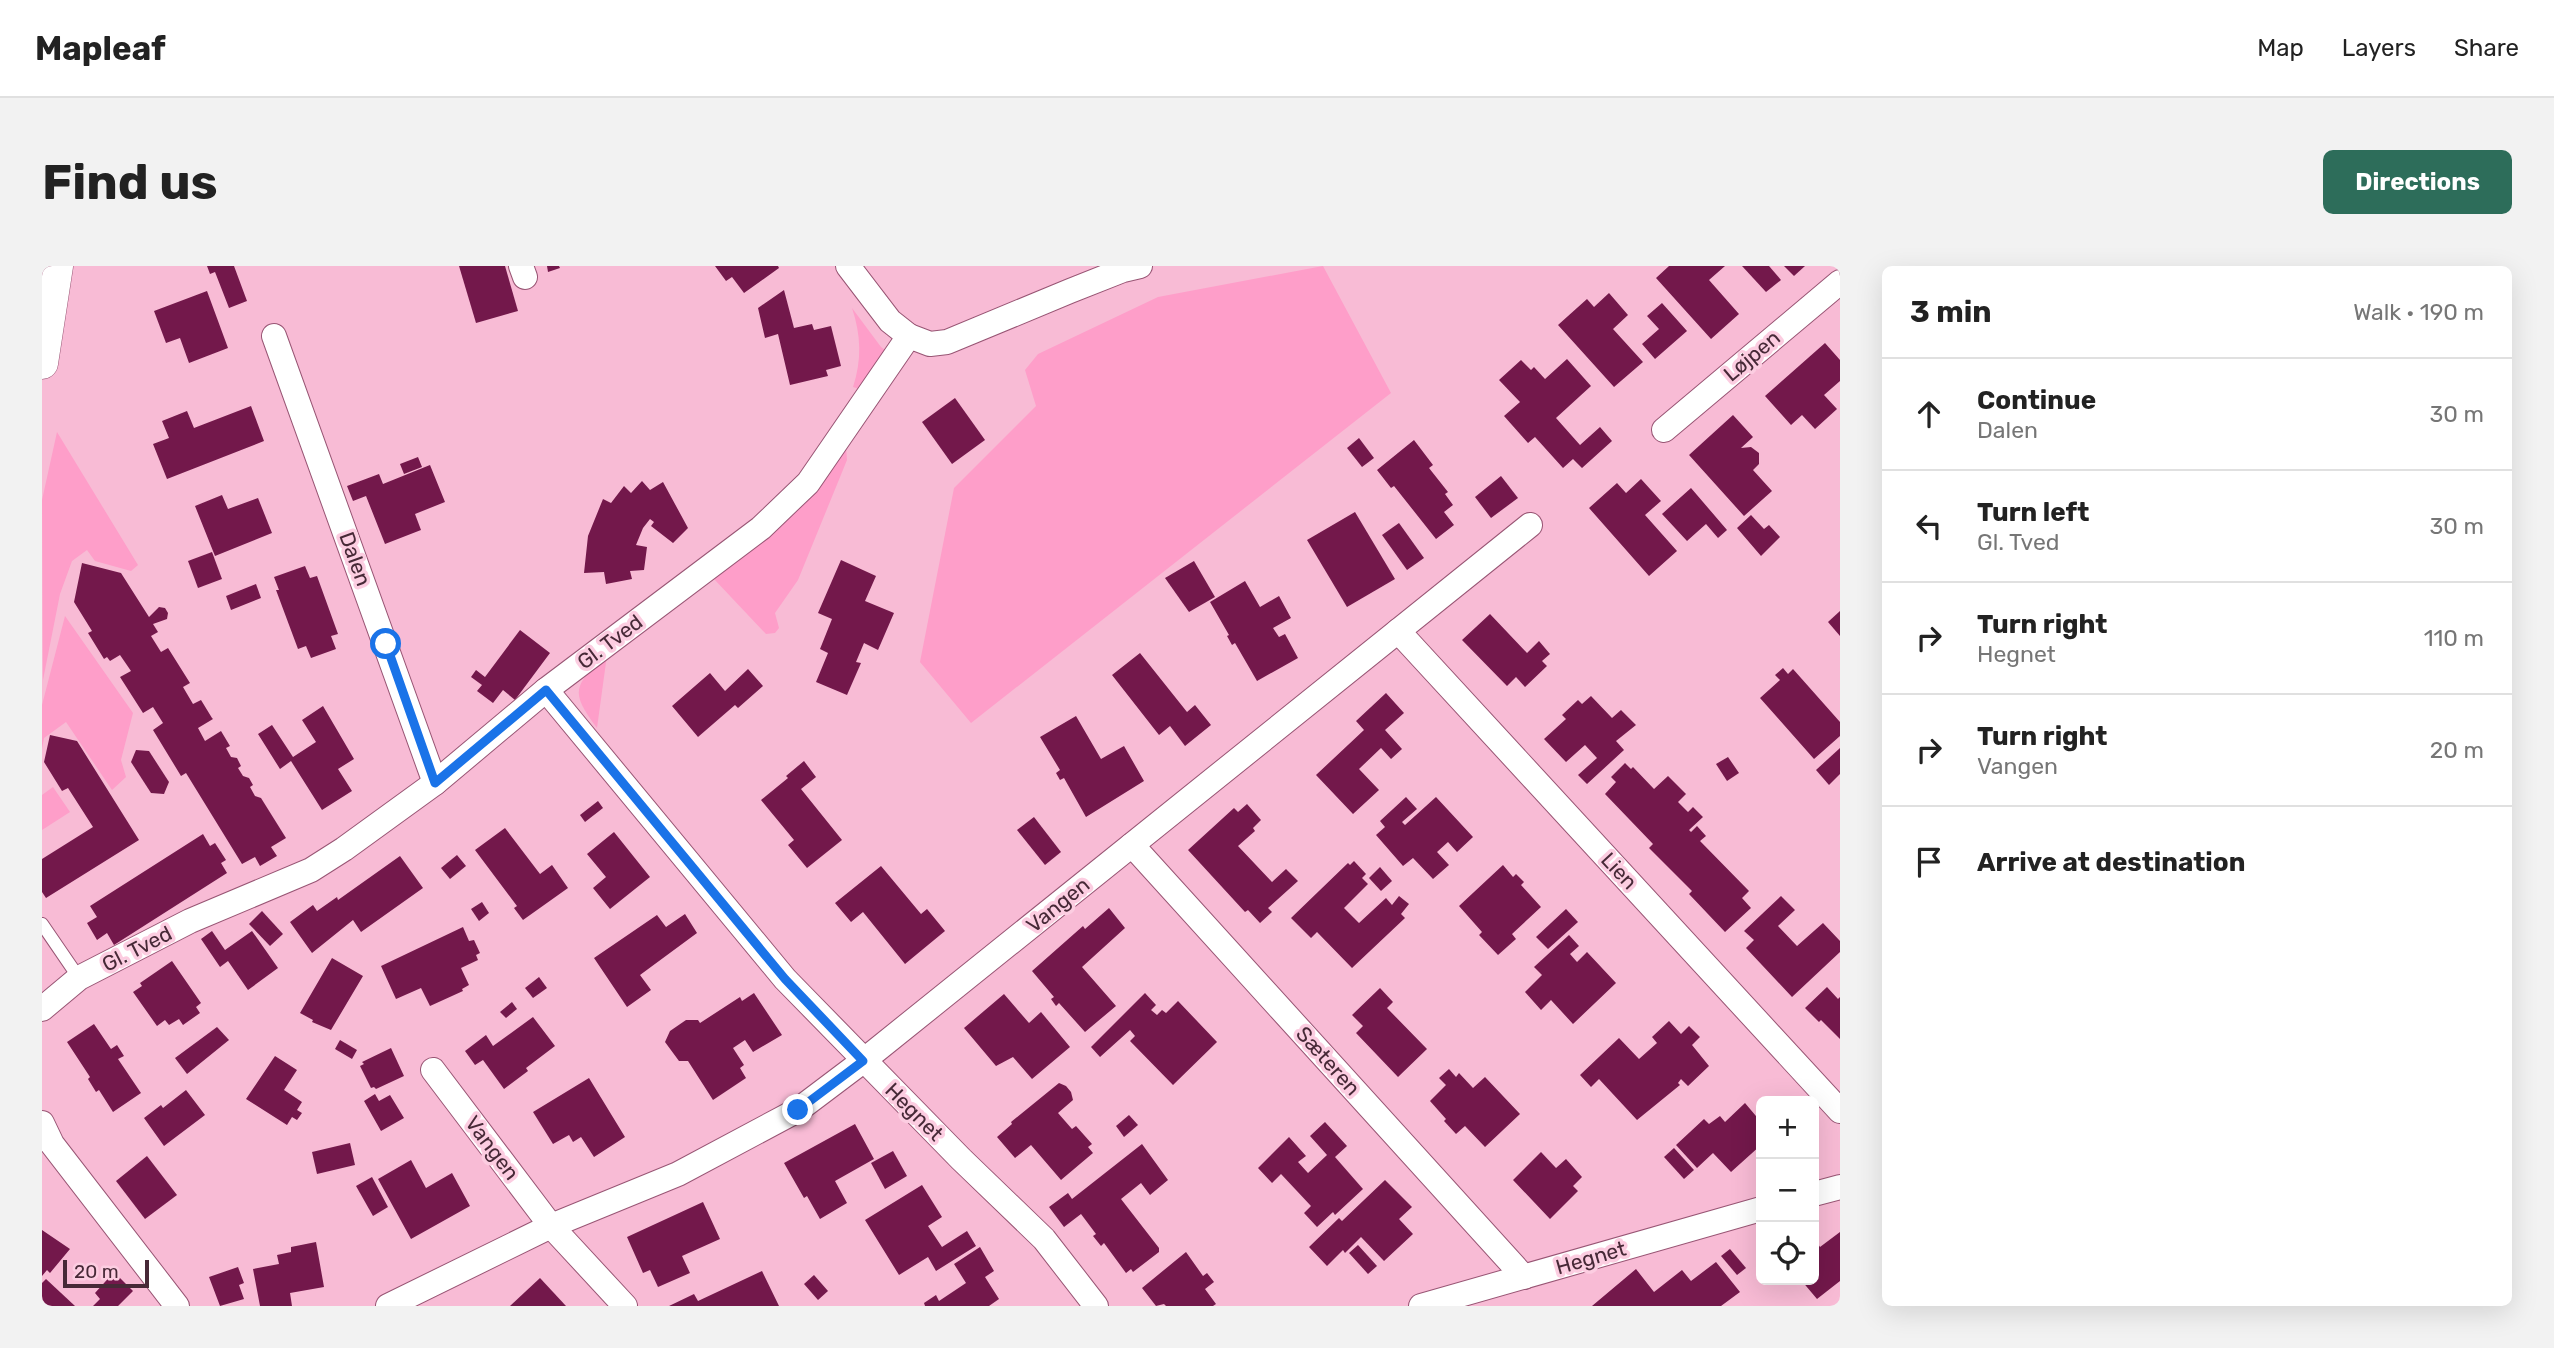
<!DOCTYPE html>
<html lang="en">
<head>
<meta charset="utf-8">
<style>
  body { margin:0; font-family:Rubik,sans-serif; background:#f2f2f2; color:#222 }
  .controls { position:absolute; right:21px; bottom:21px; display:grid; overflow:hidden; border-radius:10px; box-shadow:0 7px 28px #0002 }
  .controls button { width:63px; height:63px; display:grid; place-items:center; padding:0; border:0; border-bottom:2px solid #e0e0e0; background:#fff; color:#222; font:35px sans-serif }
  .scale { position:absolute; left:21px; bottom:18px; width:86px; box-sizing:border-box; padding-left:7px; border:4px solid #472937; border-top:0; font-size:19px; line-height:24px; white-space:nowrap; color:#472937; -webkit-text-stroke:5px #fccde1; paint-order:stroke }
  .stop { position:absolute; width:21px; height:21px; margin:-16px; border:5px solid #1a73e8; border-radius:50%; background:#fff }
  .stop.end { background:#1a73e8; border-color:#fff; box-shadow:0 2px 7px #0008 }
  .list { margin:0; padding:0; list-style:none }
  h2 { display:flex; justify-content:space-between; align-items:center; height:91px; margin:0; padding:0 28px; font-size:30px }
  h2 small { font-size:23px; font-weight:400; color:#767676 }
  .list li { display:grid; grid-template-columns:46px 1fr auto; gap:21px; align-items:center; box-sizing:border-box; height:112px; padding:0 28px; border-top:2px solid #e0e0e0 }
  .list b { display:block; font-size:26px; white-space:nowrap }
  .list p { margin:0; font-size:23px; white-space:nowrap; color:#767676 }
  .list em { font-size:23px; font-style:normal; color:#767676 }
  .icon { flex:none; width:38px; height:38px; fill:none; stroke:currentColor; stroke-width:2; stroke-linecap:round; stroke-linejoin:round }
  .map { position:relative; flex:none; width:1798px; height:1040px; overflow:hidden; border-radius:10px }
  header { display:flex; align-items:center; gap:42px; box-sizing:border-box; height:98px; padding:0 35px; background:#fff; border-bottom:2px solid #e0e0e0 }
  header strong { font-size:33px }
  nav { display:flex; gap:38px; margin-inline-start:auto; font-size:24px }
  .intro { display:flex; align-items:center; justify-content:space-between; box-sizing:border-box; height:168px; padding:0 42px }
  h1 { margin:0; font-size:49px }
  .button { padding:18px 32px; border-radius:10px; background:#2d6d5a; color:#fff; font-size:24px; font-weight:700 }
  main { display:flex; gap:42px; padding:0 42px }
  aside { flex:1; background:#fff; border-radius:10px; box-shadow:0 7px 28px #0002 }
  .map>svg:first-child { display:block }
  .green { fill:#fe9ec9 }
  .building { fill:#73184b }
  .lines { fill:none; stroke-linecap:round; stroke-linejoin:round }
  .service-casing { stroke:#985574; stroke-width:14 }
  .minor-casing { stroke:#985574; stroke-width:26 }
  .tertiary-casing { stroke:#985574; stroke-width:33 }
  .service { stroke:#fff; stroke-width:12 }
  .minor { stroke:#fff; stroke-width:24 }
  .tertiary { stroke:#fff; stroke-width:32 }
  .route { stroke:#1a73e8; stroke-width:9 }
  .labels { text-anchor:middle; stroke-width:7; stroke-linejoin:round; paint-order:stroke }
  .street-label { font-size:21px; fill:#472937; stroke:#fccde1 }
</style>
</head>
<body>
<header>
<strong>Mapleaf</strong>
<nav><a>Map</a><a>Layers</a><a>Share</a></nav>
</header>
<div class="intro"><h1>Find us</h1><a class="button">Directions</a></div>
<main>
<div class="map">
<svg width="1798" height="1040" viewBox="0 0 1798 1040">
  <rect width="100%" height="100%" fill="#f8bbd5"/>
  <g class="green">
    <polygon points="1281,0 1349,127 929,457 878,396 912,222 994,140 983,104 996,88 1116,31"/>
    <path d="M810 42 839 81 846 86 823 125 811 121C820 94 819 69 810 42Z"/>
    <polygon points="15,166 96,299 89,305 53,295 45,284 30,295 18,328 1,414 0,234"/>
    <polygon points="804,181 805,194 756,314 733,347 737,362 733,367 724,368 672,313 750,250"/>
    <polygon points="23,350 91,447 79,494 84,511 70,524 24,456 2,472 0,483 0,439"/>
    <path d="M565 389 555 462C527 425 532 419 565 389Z"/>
    <polygon points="11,521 28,546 0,564 0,529"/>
  </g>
  <g class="building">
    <polygon points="165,0 192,0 205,35 187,42 173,6 168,8"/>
    <polygon points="417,0 463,0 476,45 434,57"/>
    <polygon points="505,0 517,0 518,2 506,6"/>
    <polygon points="673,0 736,0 737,2 702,27 690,11 684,15"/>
    <polygon points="1627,0 1683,0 1667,14 1697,48 1669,73 1614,12"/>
    <polygon points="1700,0 1727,0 1739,14 1724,26"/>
    <polygon points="1742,0 1763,0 1752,10"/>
    <polygon points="742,24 752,62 770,58 772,64 789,60 799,100 784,104 786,110 748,119 736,68 723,72 716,42"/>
    <polygon points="165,25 186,82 147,97 138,72 124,77 112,45"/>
    <polygon points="1567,27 1586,49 1571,63 1601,96 1572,121 1516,59 1545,33 1552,41"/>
    <polygon points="1620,37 1645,65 1613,93 1600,78 1617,63 1605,50"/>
    <polygon points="1783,77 1798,94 1798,115 1782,129 1795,143 1773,163 1760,149 1749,159 1723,130"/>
    <polygon points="1525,93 1549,120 1514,152 1538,179 1558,161 1570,175 1540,202 1531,193 1521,202 1493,171 1486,177 1462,150 1478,136 1457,114 1479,94 1489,104 1492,101 1503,113"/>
    <polygon points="913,132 943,174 910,198 880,156"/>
    <polygon points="209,140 222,175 125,213 111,178 127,172 120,155 145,145 152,162"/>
    <polygon points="1691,149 1711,171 1699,182 1709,181 1717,187 1717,198 1711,204 1730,225 1702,250 1647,189"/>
    <polygon points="1317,172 1332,192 1320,201 1305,182"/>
    <polygon points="1372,174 1391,199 1387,202 1406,226 1403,228 1411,239 1402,246 1412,259 1394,273 1352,220 1349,222 1335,204"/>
    <polygon points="376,191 380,201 362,208 358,198"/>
    <polygon points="388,199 403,236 373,248 379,264 343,278 324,230 311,235 305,220 337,208 341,218"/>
    <polygon points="1459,210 1476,232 1449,252 1433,231"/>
    <polygon points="1599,213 1619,235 1603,249 1635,285 1607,310 1547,242 1575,217 1584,227"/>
    <polygon points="600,215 608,224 621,216 646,262 631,277 609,260 612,256 608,253 601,262 594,279 605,281 602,304 588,305 590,313 564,318 562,306 542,307 546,270 561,233 569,237 582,220 589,227"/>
    <polygon points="1649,222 1685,264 1676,272 1664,258 1645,275 1620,248"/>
    <polygon points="180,229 186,243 216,232 230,267 173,290 153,240"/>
    <polygon points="1313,246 1353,313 1305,341 1265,274"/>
    <polygon points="1709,249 1722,263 1727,259 1738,271 1719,290 1695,262"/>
    <polygon points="1357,257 1382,292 1365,304 1340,269"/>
    <polygon points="170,286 180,313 156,322 146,295"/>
    <polygon points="799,294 834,310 823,335 852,347 836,384 822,377 814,396 819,397 805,429 774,416 786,387 778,383 790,353 776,347"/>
    <polygon points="1152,295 1173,331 1147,346 1123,312"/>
    <polygon points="40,297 79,307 107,351 117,341 123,342 126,347 125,353 111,358 116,366 109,370 119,386 126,382 148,417 141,421 151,438 159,434 170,452 171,453 156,462 163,475 179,465 188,480 184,482 189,491 195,492 199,500 196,502 201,510 207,512 211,519 208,521 213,530 219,532 244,572 229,581 235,590 218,600 213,591 200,598 144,507 139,510 111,464 121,457 111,441 101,447 78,411 89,405 78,389 68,395 65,391 62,393 46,367 50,365 32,336"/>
    <polygon points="263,300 268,312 275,310 296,368 289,370 294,383 269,392 264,380 256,383 234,324 237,324 232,311"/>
    <polygon points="1203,315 1218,341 1237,330 1249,352 1231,362 1237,371 1243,368 1256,392 1215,415 1193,377 1190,379 1185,370 1187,369 1168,336"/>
    <polygon points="214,318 219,332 189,344 184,330"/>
    <polygon points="1798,345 1798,370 1786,356"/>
    <polygon points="1448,348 1485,387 1497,375 1508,388 1500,395 1505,400 1483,421 1474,411 1465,420 1420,374"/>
    <polygon points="478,364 508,387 473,434 461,424 451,437 435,425 440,419 429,411 434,404 443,411"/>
    <polygon points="1098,387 1145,446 1153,439 1169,459 1143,480 1128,460 1117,469 1070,409"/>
    <polygon points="1741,402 1746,408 1751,403 1798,456 1798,470 1772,493 1718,432 1738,414 1733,409"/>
    <polygon points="706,403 721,420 696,442 693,439 656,471 630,440 668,407 683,425"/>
    <polygon points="1344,427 1362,447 1343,464 1360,483 1349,493 1339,482 1317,503 1337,524 1311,548 1274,509 1322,464 1314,455"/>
    <polygon points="1549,430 1570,452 1579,444 1594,459 1574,475 1582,484 1545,518 1536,509 1555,492 1543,479 1524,496 1502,473 1524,453 1520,449 1536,434 1540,438"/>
    <polygon points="281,440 312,493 296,503 310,525 280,544 249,495 238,503 216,468 230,459 251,491 274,476 260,454"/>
    <polygon points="1034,450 1059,493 1082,480 1102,515 1044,551 1022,512 1018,514 1014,507 1018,504 998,471"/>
    <polygon points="8,469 35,475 97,574 4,632 0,626 0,593 51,561 26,522 20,525 2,496"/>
    <polygon points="1798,482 1798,508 1787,519 1774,504"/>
    <polygon points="94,484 107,485 127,516 122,528 109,527 89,496"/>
    <polygon points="1686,491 1697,507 1685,515 1674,498"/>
    <polygon points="762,495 774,511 759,523 800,574 765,602 746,579 752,574 719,534 746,512 744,510"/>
    <polygon points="1583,497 1589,503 1591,501 1612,523 1626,510 1644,528 1636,536 1646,546 1651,541 1661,551 1647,564 1649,566 1655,560 1664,570 1658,575 1707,625 1700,632 1709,642 1683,666 1647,628 1650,625 1607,582 1611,578 1563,528 1574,516 1569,511"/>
    <polygon points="1364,531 1375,543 1360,556 1363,559 1394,531 1431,571 1415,586 1406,576 1395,586 1407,599 1391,613 1371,592 1361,600 1334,569 1343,561 1338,555"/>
    <polygon points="556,535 561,542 543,556 538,549"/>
    <polygon points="1205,538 1219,554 1211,562 1213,565 1196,580 1230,616 1244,603 1256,615 1226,642 1230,646 1218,657 1206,644 1203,646 1146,584 1192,542 1196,546"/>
    <polygon points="992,551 1019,586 1003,599 975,564"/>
    <polygon points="463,562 498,608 510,599 526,622 481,654 472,642 475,640 433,584"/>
    <polygon points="572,566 608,611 568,643 551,622 564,611 545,588"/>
    <polygon points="161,568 168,580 173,577 184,594 179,597 185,607 72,679 65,667 55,674 45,657 55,651 48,640"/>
    <polygon points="415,589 424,600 408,613 399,602"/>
    <polygon points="358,590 381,622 319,666 311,654 270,687 248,656 271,639 275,645 295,631 296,634"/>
    <polygon points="1312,595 1324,608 1320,612 1326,618 1302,642 1317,657 1344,632 1350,639 1357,630 1367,638 1359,648 1363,652 1310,702 1275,666 1269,672 1249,652 1306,597 1308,599"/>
    <polygon points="1461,599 1471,611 1474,608 1482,616 1479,619 1499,641 1470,668 1474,673 1456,689 1437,669 1440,666 1417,640"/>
    <polygon points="839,600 879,648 885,643 903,665 863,698 821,646 809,656 793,637"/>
    <polygon points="1338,601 1350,615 1339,625 1327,612"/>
    <polygon points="1739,630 1753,644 1736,660 1755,680 1781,657 1798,675 1798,686 1750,731 1704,682 1712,674 1702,665"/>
    <polygon points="440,636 447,647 437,655 429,643"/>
    <polygon points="1067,642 1083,662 1040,701 1074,740 1043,766 1017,737 1014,740 1009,733 1012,731 990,705 1041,660 1043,663"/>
    <polygon points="1524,643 1536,656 1506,683 1494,671"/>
    <polygon points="220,645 241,668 228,680 207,658"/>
    <polygon points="643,648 655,667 598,709 609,724 585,741 552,692 615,649 624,661"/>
    <polygon points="421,661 427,675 432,674 438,687 434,689 436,694 419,702 427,719 420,723 421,725 388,740 379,722 354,733 339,700"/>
    <polygon points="170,665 183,684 210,665 236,702 206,724 186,695 178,701 159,673"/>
    <polygon points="1527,669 1537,680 1528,688 1535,696 1545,686 1574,717 1531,758 1509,734 1499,744 1483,726 1500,709 1492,701"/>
    <polygon points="290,692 321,710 289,764 270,756 271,754 258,747"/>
    <polygon points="130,695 159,737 154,741 158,747 141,759 137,753 127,759 123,754 115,760 91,726 100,720 98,717"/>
    <polygon points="497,711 505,722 491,732 483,722"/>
    <polygon points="1785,721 1796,733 1798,731 1798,773 1779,754 1777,756 1763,742"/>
    <polygon points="1338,722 1351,736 1345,742 1385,783 1356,811 1314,767 1321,760 1310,749"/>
    <polygon points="712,727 740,769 711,786 703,774 691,782 702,799 698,802 704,812 671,834 646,795 637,795 623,776 628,765 644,754 656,754 658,757 698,731 700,735"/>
    <polygon points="1103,727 1114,739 1109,744 1115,749 1120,744 1124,747 1136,735 1175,776 1131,819 1088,775 1093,770 1088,764 1058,791 1049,781"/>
    <polygon points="962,728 987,757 999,746 1028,781 990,813 971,791 954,800 922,762"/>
    <polygon points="470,736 475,743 464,752 458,746"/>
    <polygon points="491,751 513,780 484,802 486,805 462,823 441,794 433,799 423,785 444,769 451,780"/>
    <polygon points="1627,755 1639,768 1647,760 1658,771 1650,779 1667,800 1646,820 1639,813 1636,817 1638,819 1595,854 1557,813 1549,821 1538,809 1577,772 1597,793 1615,777 1610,771"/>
    <polygon points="52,758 69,783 75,779 82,790 76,793 99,827 71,846 57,824 54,826 46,813 48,811 25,776"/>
    <polygon points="175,761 187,774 145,808 133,792"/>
    <polygon points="298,774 315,784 310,793 293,783"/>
    <polygon points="349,782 362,810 334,823 332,821 329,822 318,800 322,798 320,796"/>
    <polygon points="233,790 255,804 242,824 260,836 255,844 260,847 255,854 250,851 245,859 204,833"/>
    <polygon points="1407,803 1414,811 1417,807 1431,822 1443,811 1478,848 1443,881 1423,860 1414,868 1402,855 1404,853 1388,835 1404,819 1397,812"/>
    <polygon points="547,812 583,871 552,891 539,871 531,876 527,869 511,878 491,846"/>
    <polygon points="1017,817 1024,820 1029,826 1031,834 1016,847 1030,863 1034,860 1050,878 1046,881 1051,887 1019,914 989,879 973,892 955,871 970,858 969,856"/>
    <polygon points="144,824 163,849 122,880 102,852 119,839 121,842"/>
    <polygon points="333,828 337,835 348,829 362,852 339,865 322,835"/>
    <polygon points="1703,837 1719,856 1719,879 1689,906 1671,887 1655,902 1634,879 1662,853 1667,858 1678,850 1683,856"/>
    <polygon points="1087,849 1096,859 1082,871 1074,860"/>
    <polygon points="1283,856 1305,880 1293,891 1321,923 1293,949 1291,946 1275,961 1262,947 1269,940 1239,908 1230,917 1216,902 1247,871 1264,890 1256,896 1266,907 1285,889 1268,870"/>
    <polygon points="813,858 832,893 793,915 805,937 778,953 765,930 762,932 742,897"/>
    <polygon points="308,877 313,899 275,908 270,886"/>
    <polygon points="1100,878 1126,914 1108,929 1099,917 1079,933 1117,982 1117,986 1091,1006 1089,1003 1084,1007 1062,977 1059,980 1051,970 1054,968 1039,948 1022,961 1007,941 1026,927 1030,933"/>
    <polygon points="1632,882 1652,904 1642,913 1622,891"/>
    <polygon points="851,885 865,910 843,923 829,897"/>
    <polygon points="1499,886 1514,902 1524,893 1540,911 1531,920 1536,925 1508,953 1471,914"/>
    <polygon points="105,890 135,929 103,953 74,915"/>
    <polygon points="369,894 384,922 410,907 428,940 369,973 336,913"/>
    <polygon points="330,911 346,941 331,950 314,920"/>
    <polygon points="1343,914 1370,941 1357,953 1371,968 1342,995 1319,971 1303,987 1301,984 1285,1000 1267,981 1297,952 1300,955"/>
    <polygon points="880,919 900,951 886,960 900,981 925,965 934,980 894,1005 886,991 857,1009 823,954"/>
    <polygon points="661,936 678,973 640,990 648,1007 616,1021 608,1004 601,1007 585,971"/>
    <polygon points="0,964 28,983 8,1007 5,1004 0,1010"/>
    <polygon points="1798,966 1798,1015 1775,1033 1759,1014 1772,1014 1772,972 1778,981"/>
    <polygon points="274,976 282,1021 248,1027 250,1040 218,1040 211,1003 237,998 235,989 249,986 249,981"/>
    <polygon points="1316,979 1335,1000 1326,1008 1307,987"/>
    <polygon points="938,981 952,1005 943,1011 957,1033 947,1040 883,1040 882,1037 894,1029 897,1035 924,1017 912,998"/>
    <polygon points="1688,983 1704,1002 1695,1009 1679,990"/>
    <polygon points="1144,986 1161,1010 1165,1007 1172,1016 1163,1023 1174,1038 1171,1040 1124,1040 1122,1038 1114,1040 1100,1022"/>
    <polygon points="1674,996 1698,1026 1679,1040 1550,1040 1594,1003 1612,1026 1640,1004 1649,1015"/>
    <polygon points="196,1001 202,1017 197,1019 202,1033 178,1040 167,1011"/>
    <polygon points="720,1005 737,1040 627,1040 652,1028 656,1035"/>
    <polygon points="72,1006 91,1025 76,1040 51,1040 58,1033 53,1027"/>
    <polygon points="772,1009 786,1025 776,1034 762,1018"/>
    <polygon points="498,1012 524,1040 468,1040"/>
    <polygon points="4,1013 33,1040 0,1040 0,1017"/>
  </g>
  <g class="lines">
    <g class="service-casing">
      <polyline id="service" points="0,658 37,712"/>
    </g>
    <g class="minor-casing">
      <g id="minor">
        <polyline points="479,0 483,11"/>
        <polyline points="806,0 848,55 867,70"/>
        <polyline points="232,70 393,517"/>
        <polyline points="1622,164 1798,16"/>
        <polyline points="1356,365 1798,845"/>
        <polyline points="504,424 743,713 919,893 1002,973 1054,1040"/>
        <polyline points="1090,579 1482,1011"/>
        <polyline points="0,743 37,712 148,655 269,604 302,583 393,517 504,424 719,262 766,217 867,70 888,78 905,76 1028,25 1081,4 1098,0"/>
        <polyline points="391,804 509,960 583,1040"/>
        <polyline points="0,857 10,878 135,1040"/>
        <polyline points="1772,928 1798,921"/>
        <polyline points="346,1040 509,960 636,908 756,844 821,795 1488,259"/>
        <polyline points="1379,1040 1719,943"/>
      </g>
    </g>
    <g class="tertiary-casing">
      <polyline id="tertiary" points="0,97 15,0"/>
    </g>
    <use href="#service" class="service"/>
    <use href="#minor" class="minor"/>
    <use href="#tertiary" class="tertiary"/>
  </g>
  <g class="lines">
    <polyline class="route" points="344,378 393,517 504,424 743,713 821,795 756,844"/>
  </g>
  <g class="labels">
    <g class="street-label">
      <text transform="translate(1710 90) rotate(-40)" y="7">Løjpen</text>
      <text transform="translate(313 293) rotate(70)" y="7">Dalen</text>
      <text transform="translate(568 376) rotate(-37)" y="7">Gl. Tved</text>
      <text transform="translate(1577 605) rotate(47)" y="7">Lien</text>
      <text transform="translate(1016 639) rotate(-39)" y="7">Vangen</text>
      <text transform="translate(95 683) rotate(-27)" y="7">Gl. Tved</text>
      <text transform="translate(1286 795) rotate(48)" y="7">Sæteren</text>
      <text transform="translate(872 846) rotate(45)" y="7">Hegnet</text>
      <text transform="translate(450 882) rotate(53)" y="7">Vangen</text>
      <text transform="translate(1549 992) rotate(-16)" y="7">Hegnet</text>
    </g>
  </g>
</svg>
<div class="controls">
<button>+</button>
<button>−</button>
<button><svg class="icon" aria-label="locate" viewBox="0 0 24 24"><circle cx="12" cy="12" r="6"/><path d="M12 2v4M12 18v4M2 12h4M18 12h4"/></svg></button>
</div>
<div class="scale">20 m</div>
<div class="stop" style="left:344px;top:378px"></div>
<div class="stop end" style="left:756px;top:844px"></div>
</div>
<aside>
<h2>3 min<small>Walk · 190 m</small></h2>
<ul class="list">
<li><svg class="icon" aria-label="ahead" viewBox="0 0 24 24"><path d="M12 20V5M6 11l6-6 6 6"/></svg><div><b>Continue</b><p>Dalen</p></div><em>30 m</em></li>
<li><svg class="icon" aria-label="left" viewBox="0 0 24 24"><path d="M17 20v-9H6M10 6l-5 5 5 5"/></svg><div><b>Turn left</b><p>Gl. Tved</p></div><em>30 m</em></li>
<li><svg class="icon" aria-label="right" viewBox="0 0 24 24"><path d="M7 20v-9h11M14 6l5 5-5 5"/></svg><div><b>Turn right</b><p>Hegnet</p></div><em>110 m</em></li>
<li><svg class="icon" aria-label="right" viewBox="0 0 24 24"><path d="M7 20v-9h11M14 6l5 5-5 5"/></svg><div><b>Turn right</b><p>Vangen</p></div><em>20 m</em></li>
<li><svg class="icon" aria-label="arrive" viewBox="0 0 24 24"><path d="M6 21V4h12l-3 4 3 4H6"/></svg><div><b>Arrive at destination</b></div></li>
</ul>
</aside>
</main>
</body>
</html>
